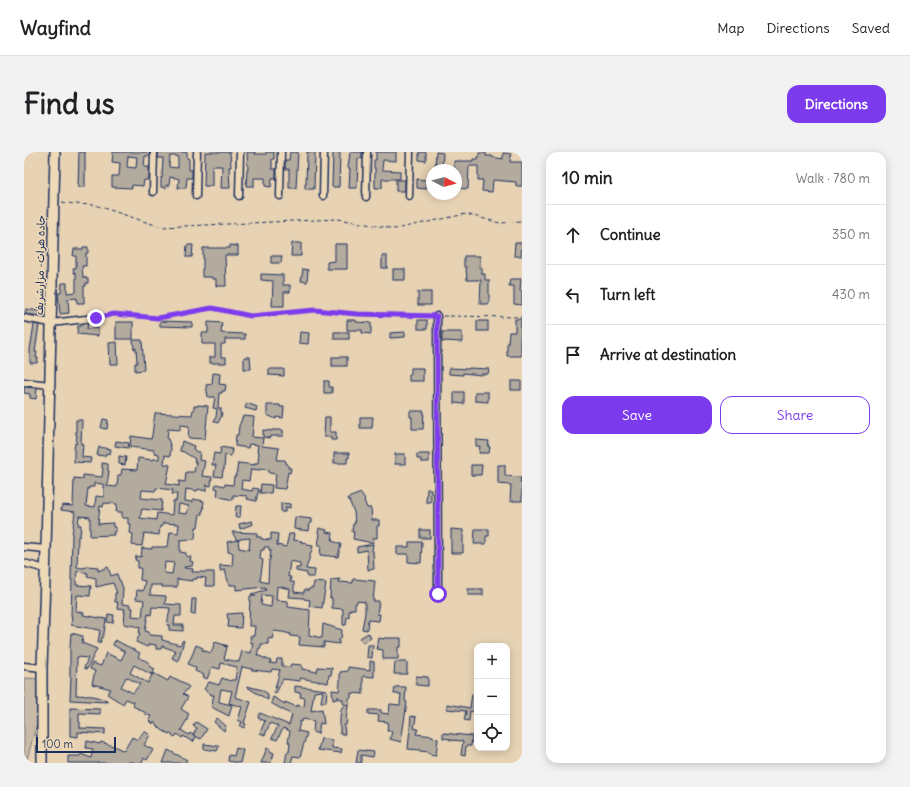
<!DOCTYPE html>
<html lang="en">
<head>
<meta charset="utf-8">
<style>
  body { margin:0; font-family:Delius,"Playpen Sans Arabic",sans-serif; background:#f2f2f2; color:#202124 }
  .controls { position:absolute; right:12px; bottom:12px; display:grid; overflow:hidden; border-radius:8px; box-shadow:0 2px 10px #0003 }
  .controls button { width:36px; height:36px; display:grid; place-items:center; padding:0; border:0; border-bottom:1px solid #e0e0e0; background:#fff; color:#202124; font:20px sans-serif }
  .compass { position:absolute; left:402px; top:12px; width:36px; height:36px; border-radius:50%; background:#fff; box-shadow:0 2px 10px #0003; rotate:97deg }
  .scale { position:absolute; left:12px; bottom:10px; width:80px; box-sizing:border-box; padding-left:4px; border:2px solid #1b2f5e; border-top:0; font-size:11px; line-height:14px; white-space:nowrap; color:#1b2f5e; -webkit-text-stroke:3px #efdab8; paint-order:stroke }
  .stop { position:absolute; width:12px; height:12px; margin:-9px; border:3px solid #7c3aed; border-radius:50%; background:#fff }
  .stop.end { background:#7c3aed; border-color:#fff; box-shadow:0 1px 4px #0008 }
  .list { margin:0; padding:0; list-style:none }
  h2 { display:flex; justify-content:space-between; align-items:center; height:52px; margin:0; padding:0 16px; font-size:17px }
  h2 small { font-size:13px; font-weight:400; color:#757577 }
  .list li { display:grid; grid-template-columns:26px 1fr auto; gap:12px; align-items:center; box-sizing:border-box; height:60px; padding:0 16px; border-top:1px solid #e0e0e0 }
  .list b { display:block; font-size:15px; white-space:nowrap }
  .list em { font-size:13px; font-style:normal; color:#757577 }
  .actions { display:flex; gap:8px; padding:12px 16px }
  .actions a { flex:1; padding:9px 0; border:1px solid #7c3aed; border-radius:12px; text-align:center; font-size:14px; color:#7c3aed }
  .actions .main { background:#7c3aed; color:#fff }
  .icon { flex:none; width:22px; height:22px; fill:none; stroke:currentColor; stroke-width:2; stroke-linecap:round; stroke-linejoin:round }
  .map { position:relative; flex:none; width:498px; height:611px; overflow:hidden; border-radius:12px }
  header { display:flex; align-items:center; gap:24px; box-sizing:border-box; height:56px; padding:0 20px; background:#fff; border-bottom:1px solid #e0e0e0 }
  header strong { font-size:19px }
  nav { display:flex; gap:22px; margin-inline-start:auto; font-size:14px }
  .intro { display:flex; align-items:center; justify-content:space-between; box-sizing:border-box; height:96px; padding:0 24px }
  h1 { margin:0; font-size:28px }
  .button { padding:10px 18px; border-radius:12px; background:#7c3aed; color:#fff; font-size:14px; font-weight:700 }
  main { display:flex; gap:24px; padding:0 24px }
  aside { flex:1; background:#fff; border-radius:12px; box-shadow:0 2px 10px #0003 }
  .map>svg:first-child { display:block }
  .green { fill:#c9bba8; stroke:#727583 }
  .building { fill:#b4ab9f; stroke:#1b2f5e; fill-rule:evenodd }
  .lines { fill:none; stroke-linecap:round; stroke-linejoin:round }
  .minor-casing { stroke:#1b2f5e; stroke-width:9 }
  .highway-casing { stroke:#1b2f5e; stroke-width:12 }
  .path { stroke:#1b2f5e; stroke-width:1; stroke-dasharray:4 3; stroke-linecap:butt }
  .minor { stroke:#efdab8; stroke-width:6 }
  .highway { stroke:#efdab8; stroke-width:9 }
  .route { stroke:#7c3aed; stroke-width:5 }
  .labels { text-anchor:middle; stroke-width:3; stroke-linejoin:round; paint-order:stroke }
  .street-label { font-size:11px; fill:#1b2f5e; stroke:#efdab8 }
</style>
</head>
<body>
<header>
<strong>Wayfind</strong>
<nav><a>Map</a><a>Directions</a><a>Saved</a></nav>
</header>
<div class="intro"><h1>Find us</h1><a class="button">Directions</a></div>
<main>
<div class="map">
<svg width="498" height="611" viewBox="0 0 498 611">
  <rect width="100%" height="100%" fill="#e7d3b4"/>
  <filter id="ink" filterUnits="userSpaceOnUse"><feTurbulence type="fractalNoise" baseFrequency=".025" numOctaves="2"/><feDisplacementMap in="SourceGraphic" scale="8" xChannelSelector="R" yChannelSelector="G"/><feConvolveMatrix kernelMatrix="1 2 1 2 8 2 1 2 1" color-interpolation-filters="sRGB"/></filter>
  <g filter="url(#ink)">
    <polygon class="green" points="0,526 17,527 14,567 2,611 0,611"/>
    <g class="building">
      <polygon points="55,0 61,0 61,35 54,35"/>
      <path d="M89 0H126L125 4H121L120 15H125V28H120L119 34 108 33V36L88 35V24H95L96 11 88 10ZM104 4 113 5 112 16 103 15Z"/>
      <path d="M134 0H163V6L165 7V18H168V26H163L162 36H154L155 27 152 26 146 25 145 34 142 33V36L137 35V25L138 26 139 6H134ZM146 4H154V16L145 15Z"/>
      <polygon points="181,0 206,0 207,15 205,15 206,36 197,36 198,14 188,14 188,34 180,34"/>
      <polygon points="223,0 231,0 231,2 242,2 242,0 250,0 250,7 248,7 248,17 252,17 252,26 248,26 247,35 241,34 241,26 230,26 230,34 222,34 223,18 224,18"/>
      <polygon points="266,0 274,0 272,36 265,36 265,17 261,17 261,8 265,8"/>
      <polygon points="283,0 291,0 290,37 281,37 281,32 282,32"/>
      <polygon points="309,0 316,0 315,35 308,35"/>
      <polygon points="326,0 338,0 338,7 334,6 334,8 333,36 325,36 326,16 324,16"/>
      <polygon points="352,0 372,0 372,9 359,8 358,18 376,19 376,27 358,27 358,36 351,36 351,16 350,16 350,8 352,8"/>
      <polygon points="395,0 402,0 402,9 395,8"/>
      <polygon points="412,0 419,1 418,18 411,17"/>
      <polygon points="455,1 462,1 462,4 468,4 468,5 479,7 479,1 487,2 486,10 498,10 498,34 492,34 492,30 469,28 468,40 458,39 459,28 454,28 454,14 445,14 444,37 432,36 432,17 430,17 430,9 449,9 449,7 454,7"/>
      <polygon points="393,27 402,28 402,37 393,36"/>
      <rect x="372" y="28" width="9" height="11"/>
      <polygon points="268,91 277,91 277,104 267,104"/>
      <polygon points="491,91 498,91 497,104 490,104"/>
      <polygon points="311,92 323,92 323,117 303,117 303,110 311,109"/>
      <polygon points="163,93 169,93 168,105 162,105"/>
      <polygon points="206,93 214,94 214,103 201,103 202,134 192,134 192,127 188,127 188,125 178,125 178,117 179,117 179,96 206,96"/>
      <polygon points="59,95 64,95 64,101 62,101 62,114 58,114 59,125 62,125 62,127 64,127 64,131 62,131 62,134 60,134 60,151 53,151 53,146 44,147 45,161 36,162 34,141 37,141 38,131 43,131 43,141 52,140 52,121 50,121 49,116 52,116 52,104 49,104 50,97 59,97"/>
      <polygon points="247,104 258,104 257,111 247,111"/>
      <rect x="358" y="104" width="5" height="12"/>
      <polygon points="440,104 456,104 456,116 458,116 458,122 461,122 461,128 465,128 465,152 456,152 457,128 443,128 442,115 440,115"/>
      <polygon points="279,117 284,118 283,130 277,129"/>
      <rect x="369" y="117" width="12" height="11"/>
      <polygon points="237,122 259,123 259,133 266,133 266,140 260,140 260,154 248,154 249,129 237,128"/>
      <polygon points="486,127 497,127 496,139 498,139 498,153 490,152 490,134 485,134"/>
      <rect x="394" y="140" width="13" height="13"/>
      <polygon points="2,157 16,159 15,164 1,162"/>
      <polygon points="491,167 497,167 496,192 497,192 497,204 483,204 483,192 484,192 485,180 491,180"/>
      <polygon points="323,168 332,168 332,170 347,171 347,182 338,181 338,178 323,178"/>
      <rect x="394" y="168" width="9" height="9"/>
      <polygon points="136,169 168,170 168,175 136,174"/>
      <rect x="453" y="169" width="11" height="10"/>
      <rect x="92" y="170" width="17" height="17"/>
      <polygon points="184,170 198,171 197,181 221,182 221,187 201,187 201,192 197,192 197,205 202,205 202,211 186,211 186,205 191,205 191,192 178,192 178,181 184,181"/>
      <polygon points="64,171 63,177 74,176 74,184 53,182 54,174 57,174 57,172"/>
      <polygon points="10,172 15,173 11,200 13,200 12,206 14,206 13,211 6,211 6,198"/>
      <polygon points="276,180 285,181 284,192 275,191"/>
      <rect x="310" y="180" width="15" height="7"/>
      <polygon points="381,180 381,185 366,186 366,181"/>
      <polygon points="418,180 438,180 438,190 420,189 420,190 418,190"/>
      <polygon points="109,188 118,188 120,218 111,219 111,211 113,211 112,196 110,197"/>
      <polygon points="93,190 94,212 86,212 85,191"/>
      <polygon points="220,205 226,205 227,217 220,217"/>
      <rect x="308" y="205" width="15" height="9"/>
      <polygon points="387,216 399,216 399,229 385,229 385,222 387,222"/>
      <polygon points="425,216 445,217 445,216 465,217 464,222 457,222 457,223 439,221 439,223 425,222"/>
      <polygon points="245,217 260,217 260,224 245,223"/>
      <polygon points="189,221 196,222 195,232 202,233 201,239 198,239 198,241 195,241 194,256 197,256 197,260 198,260 197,265 194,271 190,269 192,265 193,257 189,256 191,245 184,245 182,233 188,232"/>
      <polygon points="300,229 305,229 305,235 308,235 308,241 300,241"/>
      <rect x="487" y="229" width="10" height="9"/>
      <polygon points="0,235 13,236 12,247 6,246 6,242 0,241"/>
      <polygon points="430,240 440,240 440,252 430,251"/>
      <polygon points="451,240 464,240 464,250 451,249"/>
      <polygon points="223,251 233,255 232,259 221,256"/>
      <path d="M174 253 184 254 181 287 164 286 165 274 156 273V278L144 277 143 287H144L147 296 146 304 141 303 140 312 146 313 142 332 155 334V329L161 330 162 320H170L172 310H170L171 307 160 300 156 299 158 289 170 294 169 297 173 300H176L175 308 181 309 178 324 188 325 187 334 182 333V339L174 337 173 339 162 337 161 349 169 350V347L180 349 179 355H180L179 359H178V362H176L174 375H172L171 387 156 388V400L162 401V404L167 405 166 409 169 410 168 414 160 415V416L169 417 168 420H190V434H181L182 426 173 425V427H168V429L153 427V435H138V433H127L126 443 142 444 141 452 157 453V464H151L150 473H159V479L145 478V473H143L146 456 128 455 127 463 124 462 121 479 125 480V483L138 484V488L156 493 159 488 160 489 154 509 148 506 152 499 138 494 137 497H132V493L125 492 123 495 112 490 116 482H115L116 475 100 472 101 460H100L101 457 93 456 94 450H91V441H93L89 431 72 435V426L63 424 64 421 53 419 52 433 67 434 66 444 53 443 52 459 60 461 59 463 82 467 80 481 76 491H74L76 478 47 473 48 464H47L48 428H47L48 383 51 360 37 358 38 353 49 354 50 326 59 327V323L78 325 79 316H78V311L84 312V319H85L83 334 93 335 94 323H97L98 317 113 318 114 306 129 308V307H135V302L130 301V298L106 295 107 284 127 287 128 283 131 261 168 263 169 258H170V254H174ZM70 331 79 332V336H80V345L72 344 71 355 62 354 64 336 65 337V335H70ZM132 336 149 338 148 342H153L152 349H149L148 363 133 361 132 368 116 366 118 357 137 359 138 348 117 346 118 338 131 339ZM80 351 93 352 92 360H98V366H104V372H107L106 381 109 382 108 393 118 394 120 381 135 383 136 374 138 375 139 371 155 372 154 381 146 380 144 394H142V395H128V397L118 396 117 405 112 404 111 408 114 409V416H117L116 428 121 429 119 439 113 438 112 447 120 448 118 465 108 464 109 456H106V453L98 452 99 436 96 428H95L93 422 87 424 84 415 74 419V415L63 414V415L58 416 53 415 54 384H56L57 373H54L55 364 66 365V384L90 383 89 380H92V375H89V371L74 372 76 354 79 355ZM155 352 165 354 163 362 154 361ZM141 410 150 411 148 422 140 421Z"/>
      <polygon points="243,253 256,253 256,255 260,255 259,266 252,265 252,267 243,263"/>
      <polygon points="386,259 400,259 399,277 388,277 388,265 386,265"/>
      <polygon points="219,264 230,265 228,285 239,286 238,294 255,296 253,308 261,308 262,311 263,311 263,313 264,313 264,316 267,316 266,321 264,320 261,337 250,336 252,322 245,321 245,318 236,317 236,318 227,317 225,329 218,328 217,337 228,339 229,336 235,337 232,349 223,347 224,344 209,343 209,348 193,344 194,337 191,336 192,332 201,334 201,332 209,333 210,324 212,324 214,311 231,313 231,311 234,311 235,300 233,300 234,293 225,292 224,296 211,294 212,283 214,283 215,274"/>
      <polygon points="301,265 306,265 306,280 312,280 312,288 307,288 307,285 300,285"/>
      <polygon points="336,265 349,265 348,276 336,276"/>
      <polygon points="79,267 84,268 83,277 77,276"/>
      <polygon points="52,268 58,268 57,292 59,292 58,305 67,306 66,311 50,310 50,299 51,291 52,292 53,283 52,283"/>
      <polygon points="239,278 248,279 248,278 259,278 259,284 246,284 246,286 239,285"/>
      <polygon points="452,288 465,289 464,295 466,295 465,301 455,301 456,294 452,294"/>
      <polygon points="92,289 105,291 104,296 91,294"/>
      <polygon points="75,295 87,297 86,302 82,301 81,304 73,303"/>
      <polygon points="197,295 208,297 207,304 201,303 200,318 199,318 198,325 190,324 192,313 188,313 190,301 196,302"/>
      <polygon points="310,301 325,301 325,306 323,306 323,311 310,311"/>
      <rect x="371" y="302" width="10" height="10"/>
      <polygon points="393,302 405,302 405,310 397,310 397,307 393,307"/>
      <polygon points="95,304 102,305 101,313 95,312"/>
      <polygon points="447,313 458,313 457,323 447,323"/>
      <polygon points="474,313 481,313 481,324 497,325 496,330 498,330 498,349 486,349 487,333 474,332"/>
      <polygon points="237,332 248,333 247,341 236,341"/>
      <polygon points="403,337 407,337 407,350 402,350"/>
      <polygon points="337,341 341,347 340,348 343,356 347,356 348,368 355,368 355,374 353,374 353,386 349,386 349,391 329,387 330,380 328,380 329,372 331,372 330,360 324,346"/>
      <polygon points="257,351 266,352 266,356 262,355 261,360 257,360"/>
      <polygon points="212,354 217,354 216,365 211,365"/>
      <polygon points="271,365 288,367 288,371 286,371 285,379 270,377"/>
      <polygon points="228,369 229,372 216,377 215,372"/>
      <polygon points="295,376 303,378 302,380 309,381 308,389 317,392 314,405 296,403 297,393 294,393 296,382 294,381"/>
      <polygon points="427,377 439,378 439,401 427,401"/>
      <polygon points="451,377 465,377 465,384 462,384 462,392 450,392"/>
      <rect x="396" y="378" width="10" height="8"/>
      <path d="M208 380 233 381V385H237V387L247 388V381L254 382 253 393 262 395 265 382H270L269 388 278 389 277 390 283 391V393L289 394 282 417 291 418 290 425H283V421L272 419V416H276V411L266 409 264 425H267L266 430H270V440L280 441V438H285L286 436H289L290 430 302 431 298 456 285 454 286 448 280 447V446L265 445 266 437 253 434 252 448 264 449V455L286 458 285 483 298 486 299 472 318 478 317 487H315V492L300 490V495L275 493 276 485 266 484 267 482 258 480 250 479 248 487 244 486V492H237V496H235L233 503 247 509 246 511 252 512 253 507H258V514L266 515 267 512 278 513V517L293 520 294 515 308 516 307 523H305L304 531 276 526V529L259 527 252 541 250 540 256 518 248 517 247 520 228 518V517L218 515 211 545 227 550 220 571 222 572 220 576 216 574 218 570 214 568 218 555 205 551 208 539 197 537 195 549V550L208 553 205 564 191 557 187 554 189 551 188 550 190 543H187V542L180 537 185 530 195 533 198 526 206 529 207 528H211L213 515 197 511 196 517 188 515 183 527 179 525 180 523 171 519 172 516 164 512 169 501 172 493 179 496 178 498 187 501 191 490 204 494H200L203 495 200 507 215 510 218 499 227 501 229 491H227L226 484H230L231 474H225L226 444H232L227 442 242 438 241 435 212 438V433H205L201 418 196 419V413L208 414 209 401 204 400V395L203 390 214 388 215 396 225 398 226 386 216 387V388L212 387ZM240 395H245V398H247L246 408H245L244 431 236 429 239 408 236 407 237 398H240ZM238 443 248 444 247 455 237 453Z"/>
      <polygon points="385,390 398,390 397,411 384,410 384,402 373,402 373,395 385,395"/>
      <polygon points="349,392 348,399 349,399 350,417 344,418 343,398 333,400 333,395"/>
      <polygon points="316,427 315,430 329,431 329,427 351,429 349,449 355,449 353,462 356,462 355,469 344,468 343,478 338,477 341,461 341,450 333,449 332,452 331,452 331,457 327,457 327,458 325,458 325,465 323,465 322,473 319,473 319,457 308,456 308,446 306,446 307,428"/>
      <rect x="444" y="437" width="15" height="6"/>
      <polygon points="168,447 172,447 171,463 167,462"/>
      <polygon points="218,461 217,476 204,475 205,467 204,467 203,462"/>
      <polygon points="84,462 90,463 89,471 83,470"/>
      <polygon points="47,481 59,484 58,491 73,497 63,517 60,516 64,506 53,505 52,543 69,544 83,548 83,550 46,548 47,525 46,525 46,495"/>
      <polygon points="344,481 347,486 340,491 336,486"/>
      <polygon points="355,486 360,487 360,486 377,486 377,495 374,495 374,507 359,507 359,498 353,497"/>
      <path d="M91 488 116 501 114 505 126 511 125 514 131 517 128 523 110 513 106 521 124 531 129 521 144 529 146 525 151 528 152 527 158 530 165 535 159 542 164 545 157 557 165 562 163 565 164 566 157 578 165 583 166 581 172 585 169 590 159 584 158 586 153 582 151 585 145 581V582L138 578 130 570 129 572 125 568 127 564 121 562 122 561 109 554 110 550 102 547 99 552 83 542 87 537 68 532 71 519 66 517 68 511 77 514 82 501 97 508 101 500 89 493ZM102 525 116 532 109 541 97 535Z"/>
      <polygon points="344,493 349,493 348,506 343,505"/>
      <polygon points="346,509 350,510 350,525 339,524 339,542 327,541 327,546 325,546 325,553 319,552 319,547 315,547 315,545 313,545 313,547 309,548 308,538 315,539 316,531 316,520 324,519 324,515 346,518"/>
      <polygon points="371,510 383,510 383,522 370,522"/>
      <polygon points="392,524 404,525 404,534 392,533"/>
      <polygon points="223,534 238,538 244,542 244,548 223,535"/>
      <polygon points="271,534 303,538 302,550 297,550 299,539 290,540 287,559 298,557 300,572 296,571 294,582 289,580 290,569 279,567 278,570 276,569 274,579 283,581 276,605 269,604 267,611 261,611 263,600 265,600 266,591 264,590 266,579 259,576 253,588 248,586 254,574 246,571 241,583 236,581 241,569 234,566 236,561 265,573 268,563 247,551 249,545 261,552 261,550 273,555 273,553 280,555 281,546 276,545 277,541 271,540"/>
      <polygon points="371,535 382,535 381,549 383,550 377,590 366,587 368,579 363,579 364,570 354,569 355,563 344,562 344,558 357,558 357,561 365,562 366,552 376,553 377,542 370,542"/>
      <polygon points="448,542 453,542 453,550 452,560 446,559 445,569 440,568 442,559 423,557 423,552 446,556"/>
      <polygon points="324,554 322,567 323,567 322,573 320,573 321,582 316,582 316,566 317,557 318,557 318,555"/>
      <polygon points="46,556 76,557 76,562 55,561 55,570 56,570 56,576 81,577 81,582 54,580 54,585 46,584"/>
      <polygon points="387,564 392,565 390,576 394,577 392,582 409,584 409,586 414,587 412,603 405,602 405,600 396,599 396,598 384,597"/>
      <polygon points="193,566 202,574 200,579 190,570"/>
      <polygon points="172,570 183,577 177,587 169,583 173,576 169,574"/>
      <polygon points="120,579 126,583 120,593 129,598 123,608 120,606 118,611 110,611 107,609 106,611 104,610 103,611 44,611 44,604 56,604 57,602 67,606 69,597 62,596 63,589 76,592 77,590 92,595 100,599 108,585 114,588"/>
      <polygon points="419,581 448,584 447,594 442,594 441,604 437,603 439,589 426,588 426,587 419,586"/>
      <polygon points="297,586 308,588 308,596 318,597 317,601 294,598"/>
      <polygon points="180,592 195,594 193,599 180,597"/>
      <polygon points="212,596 219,598 216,611 204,609 205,603 210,604"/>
      <polygon points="243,596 247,599 247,600 250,601 247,611 237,611"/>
      <polygon points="144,598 163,608 161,611 139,611"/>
      <polygon points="334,598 350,600 349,605 337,603 337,611 332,611"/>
    </g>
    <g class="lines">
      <g class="minor-casing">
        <g id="minor">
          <polyline points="129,40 130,0"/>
          <polyline points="172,44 173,0"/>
          <polyline points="215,44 216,0"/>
          <polyline points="256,44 257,0"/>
          <polyline points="299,44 300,0"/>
          <polyline points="385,44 386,0"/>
          <polyline points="342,45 343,0"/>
          <polyline points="413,164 414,441"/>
          <polyline points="0,166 27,171 71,166"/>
          <polyline points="0,230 26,233"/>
          <polyline points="0,395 22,397"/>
          <polyline points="0,411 21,417"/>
          <polyline points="0,514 18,516"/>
        </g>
      </g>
      <g class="highway-casing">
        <polyline id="highway" points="18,611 18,516 22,397 31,0"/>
      </g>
      <g class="path">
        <polyline points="38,50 50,52 71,53 137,75 314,67 371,77 442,62 476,71 498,70"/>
        <polyline points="419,164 498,165"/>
        <polyline points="76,165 90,162 133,166 187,156 227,164 291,158 333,162 408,164"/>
      </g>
      <use href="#minor" class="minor"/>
      <use href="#highway" class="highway"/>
    </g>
  </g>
  <g class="lines" filter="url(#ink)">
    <polyline class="route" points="72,166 90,162 134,166 188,156 227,164 291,158 333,162 413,164 414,442"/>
  </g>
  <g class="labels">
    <g class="street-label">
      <text transform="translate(16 113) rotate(-89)" y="4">جاده هرات- مزارشریف</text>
    </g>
  </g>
</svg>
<div class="controls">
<button>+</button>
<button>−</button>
<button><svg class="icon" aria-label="locate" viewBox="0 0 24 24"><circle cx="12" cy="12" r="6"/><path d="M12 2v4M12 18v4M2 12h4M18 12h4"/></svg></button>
</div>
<svg class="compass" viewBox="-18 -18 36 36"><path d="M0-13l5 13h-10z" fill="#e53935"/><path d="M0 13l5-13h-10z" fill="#757577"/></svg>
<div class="scale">100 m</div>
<div class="stop" style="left:414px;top:442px"></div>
<div class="stop end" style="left:72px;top:166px"></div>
</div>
<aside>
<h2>10 min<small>Walk · 780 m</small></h2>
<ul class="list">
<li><svg class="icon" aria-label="ahead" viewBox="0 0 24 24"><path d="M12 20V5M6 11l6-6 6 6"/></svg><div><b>Continue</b></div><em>350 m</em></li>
<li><svg class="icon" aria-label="left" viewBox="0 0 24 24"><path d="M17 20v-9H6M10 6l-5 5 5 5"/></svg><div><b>Turn left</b></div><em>430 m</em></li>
<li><svg class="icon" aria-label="arrive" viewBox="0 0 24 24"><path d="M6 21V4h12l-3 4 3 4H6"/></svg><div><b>Arrive at destination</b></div></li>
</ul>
<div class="actions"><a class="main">Save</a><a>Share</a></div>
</aside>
</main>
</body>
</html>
